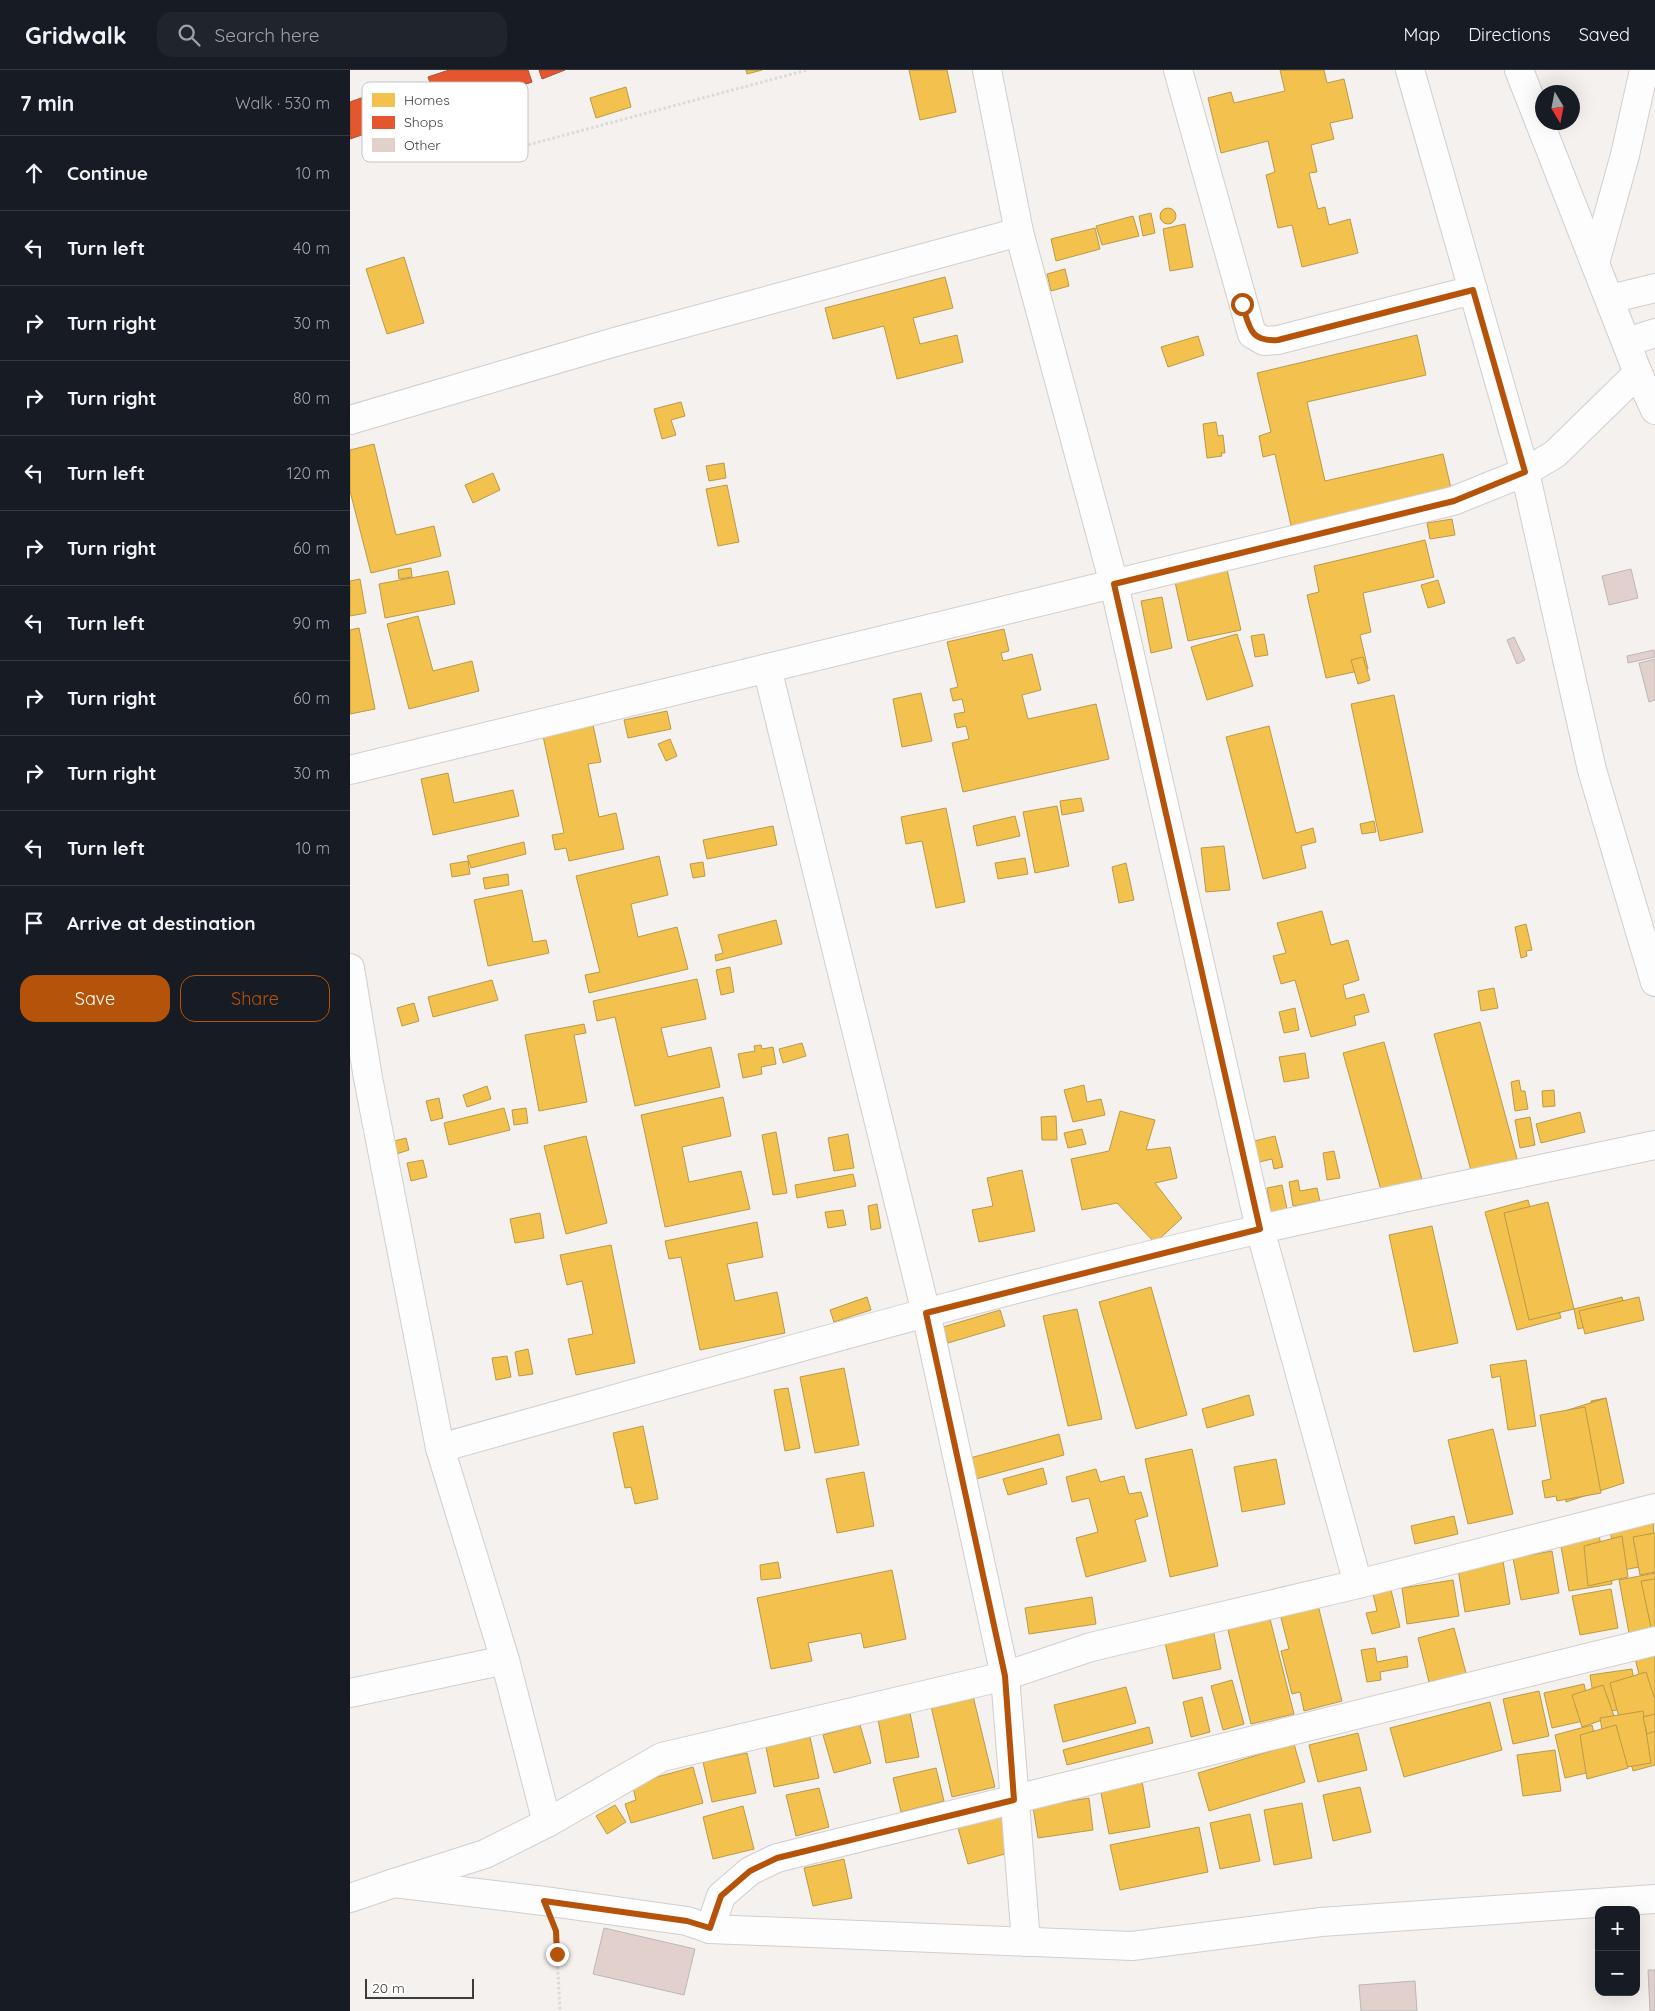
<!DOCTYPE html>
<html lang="en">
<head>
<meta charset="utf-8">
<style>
  body { margin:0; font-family:Quicksand,sans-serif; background:#20242c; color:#f1f3f6 }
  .controls { position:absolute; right:15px; bottom:15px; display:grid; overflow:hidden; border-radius:10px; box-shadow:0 5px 20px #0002 }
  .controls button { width:45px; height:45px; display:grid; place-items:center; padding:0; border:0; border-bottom:1px solid #363941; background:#171b24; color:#f1f3f6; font:25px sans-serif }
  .compass { position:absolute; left:1185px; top:15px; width:45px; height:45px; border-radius:50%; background:#171b24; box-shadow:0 5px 20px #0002; rotate:170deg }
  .scale { position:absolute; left:15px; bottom:12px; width:109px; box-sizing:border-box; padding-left:5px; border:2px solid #3e3c3b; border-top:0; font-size:14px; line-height:18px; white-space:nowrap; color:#3e3c3b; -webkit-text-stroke:4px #fff; paint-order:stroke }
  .stop { position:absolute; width:15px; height:15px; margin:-11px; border:4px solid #b45309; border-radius:50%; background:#fff }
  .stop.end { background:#b45309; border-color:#fff; box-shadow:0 1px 5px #0008 }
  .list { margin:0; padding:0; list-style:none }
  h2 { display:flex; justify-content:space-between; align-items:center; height:65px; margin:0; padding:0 20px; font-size:21px }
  h2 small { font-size:16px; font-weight:400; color:#9ea1a6 }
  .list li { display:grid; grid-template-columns:32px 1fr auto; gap:15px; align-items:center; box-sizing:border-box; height:75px; padding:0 20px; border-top:1px solid #363941 }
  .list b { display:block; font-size:19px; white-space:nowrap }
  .list em { font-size:16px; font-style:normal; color:#9ea1a6 }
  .actions { display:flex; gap:10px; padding:15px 20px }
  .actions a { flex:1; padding:11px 0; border:1px solid #b45309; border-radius:15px; text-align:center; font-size:18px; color:#b45309 }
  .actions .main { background:#b45309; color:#fff }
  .icon { flex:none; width:28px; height:28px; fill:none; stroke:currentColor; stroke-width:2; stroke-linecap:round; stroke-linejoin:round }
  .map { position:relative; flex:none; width:1305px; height:1941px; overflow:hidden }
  header { display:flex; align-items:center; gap:30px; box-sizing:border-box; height:70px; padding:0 25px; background:#171b24; border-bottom:1px solid #363941 }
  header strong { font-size:24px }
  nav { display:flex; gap:28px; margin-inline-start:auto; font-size:18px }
  .search { width:350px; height:45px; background:#20242c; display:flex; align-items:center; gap:12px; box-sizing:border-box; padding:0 18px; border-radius:15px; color:#9ea1a6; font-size:19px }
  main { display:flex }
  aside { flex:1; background:#171b24 }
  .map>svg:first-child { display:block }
  .homes { fill:#f2c14e; stroke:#bc9948 }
  .shops { fill:#e4572e; stroke:#b24f32 }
  .building { fill:#e2d0cc; stroke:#bbb8b7 }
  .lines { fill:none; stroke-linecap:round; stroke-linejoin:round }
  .minor-casing { stroke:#d1cecd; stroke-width:30 }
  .path { stroke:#dadada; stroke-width:3; stroke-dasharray:2.5 2.5; stroke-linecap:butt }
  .minor { stroke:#fdfdfd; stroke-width:28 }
  .route { stroke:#b45309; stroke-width:6 }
  .key { fill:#fff; stroke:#c5c4c4; stroke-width:1 }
  .key-label { font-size:14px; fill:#3e3c3b }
</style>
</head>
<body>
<header>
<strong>Gridwalk</strong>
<div class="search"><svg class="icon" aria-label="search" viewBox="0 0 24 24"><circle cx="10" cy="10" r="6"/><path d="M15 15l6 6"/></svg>Search here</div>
<nav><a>Map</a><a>Directions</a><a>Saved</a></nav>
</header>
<main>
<aside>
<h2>7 min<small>Walk · 530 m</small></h2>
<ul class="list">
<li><svg class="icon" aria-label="ahead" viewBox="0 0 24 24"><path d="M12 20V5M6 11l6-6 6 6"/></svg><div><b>Continue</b></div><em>10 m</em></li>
<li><svg class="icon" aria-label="left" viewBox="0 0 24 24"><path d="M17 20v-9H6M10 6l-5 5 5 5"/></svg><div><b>Turn left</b></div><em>40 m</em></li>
<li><svg class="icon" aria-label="right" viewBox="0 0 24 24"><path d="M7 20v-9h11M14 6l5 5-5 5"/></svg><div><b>Turn right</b></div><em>30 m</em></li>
<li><svg class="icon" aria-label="right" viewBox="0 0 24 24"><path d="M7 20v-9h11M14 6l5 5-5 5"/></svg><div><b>Turn right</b></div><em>80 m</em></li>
<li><svg class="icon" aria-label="left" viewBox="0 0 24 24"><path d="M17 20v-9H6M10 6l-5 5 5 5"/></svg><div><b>Turn left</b></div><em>120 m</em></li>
<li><svg class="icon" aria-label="right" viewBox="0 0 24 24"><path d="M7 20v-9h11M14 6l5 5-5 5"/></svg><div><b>Turn right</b></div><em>60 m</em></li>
<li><svg class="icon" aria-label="left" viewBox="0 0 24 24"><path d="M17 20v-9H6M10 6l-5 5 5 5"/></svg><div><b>Turn left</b></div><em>90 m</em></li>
<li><svg class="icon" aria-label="right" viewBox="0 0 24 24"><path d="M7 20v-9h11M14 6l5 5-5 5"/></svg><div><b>Turn right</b></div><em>60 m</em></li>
<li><svg class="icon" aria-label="right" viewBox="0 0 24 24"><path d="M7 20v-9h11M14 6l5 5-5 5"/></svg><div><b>Turn right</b></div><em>30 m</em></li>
<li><svg class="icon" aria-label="left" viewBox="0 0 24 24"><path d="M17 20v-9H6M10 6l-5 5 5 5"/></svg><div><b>Turn left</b></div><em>10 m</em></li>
<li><svg class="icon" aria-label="arrive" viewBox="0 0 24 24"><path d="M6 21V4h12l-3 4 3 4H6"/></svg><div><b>Arrive at destination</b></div></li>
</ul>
<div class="actions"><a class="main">Save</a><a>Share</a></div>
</aside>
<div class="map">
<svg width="1305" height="1941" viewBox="0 0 1305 1941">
  <rect width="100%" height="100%" fill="#f4f1ef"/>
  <g class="homes">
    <polygon points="396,0 412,0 397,4"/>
    <polygon points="559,0 597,0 606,42 570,50"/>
    <polygon points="930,0 974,0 977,13 994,9 1003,48 980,53 984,69 961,75 967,102 959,103 968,139 975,137 979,155 1000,149 1008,183 952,197 942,155 928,158 916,105 925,102 918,71 871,83 858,28 881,22 884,33 935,21"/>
    <polygon points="276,17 281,37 246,48 240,28"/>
    <circle cx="818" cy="146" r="8"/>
    <polygon points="801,143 805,163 793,166 789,146"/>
    <polygon points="783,146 789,166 752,175 746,156"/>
    <polygon points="835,154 843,197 820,201 813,159"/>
    <polygon points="745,158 750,179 706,191 701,169"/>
    <polygon points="54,187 74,253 37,264 16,199"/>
    <polygon points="715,199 719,216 701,221 697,204"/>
    <polygon points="595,207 603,238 563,248 570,274 607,265 613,292 547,309 534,256 483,269 475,238"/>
    <polygon points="1067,265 1076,305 957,332 975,411 1093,384 1103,427 943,464 925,384 913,387 909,366 921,362 907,303"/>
    <polygon points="848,266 854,285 818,297 811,277"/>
    <polygon points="331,332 335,346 321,350 326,365 312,369 304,339"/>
    <polygon points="866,352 868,366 873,365 875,383 871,383 872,386 857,388 853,354"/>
    <polygon points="24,374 46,465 84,456 91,486 21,503 0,421 0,380"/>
    <polygon points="374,393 376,408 359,411 356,396"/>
    <polygon points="143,403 150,420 123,433 115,415"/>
    <polygon points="377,415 389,472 368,476 356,419"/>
    <polygon points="1102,449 1105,465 1080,469 1077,453"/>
    <polygon points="1075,470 1084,507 1013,523 1021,562 1010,565 1018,599 976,608 957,525 969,522 964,496"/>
    <polygon points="61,498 62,507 49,509 48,500"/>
    <polygon points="877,500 891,560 838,571 825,512"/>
    <polygon points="98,501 105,534 35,548 29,514"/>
    <polygon points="10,509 16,543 0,546 0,511"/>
    <polygon points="1088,510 1095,533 1078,538 1071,515"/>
    <polygon points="812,527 822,578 801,583 791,531"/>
    <polygon points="68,546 83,601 122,591 129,621 59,639 37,554"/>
    <polygon points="9,558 25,639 0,644 0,560"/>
    <polygon points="654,559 659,581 651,583 653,591 682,584 691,620 672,625 678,649 746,634 759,689 613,722 602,673 619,669 616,656 607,658 604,644 615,642 612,629 603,631 600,619 608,617 597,572"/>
    <polygon points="887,564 903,616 857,630 841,577"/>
    <polygon points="914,564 918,585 905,587 901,566"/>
    <polygon points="1013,587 1020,610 1008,614 1001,590"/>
    <polygon points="571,623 582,671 552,677 543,629"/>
    <polygon points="1044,625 1073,762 1030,771 1001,634"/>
    <polygon points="317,641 321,659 278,668 274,650"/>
    <polygon points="243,655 251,692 238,694 249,747 266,743 274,779 219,791 216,778 205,780 202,765 214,763 193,666"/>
    <polygon points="919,656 946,763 963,758 966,772 951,776 956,798 913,809 876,667"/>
    <polygon points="320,669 327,686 316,691 308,674"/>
    <polygon points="98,703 104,733 163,720 169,746 83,765 71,709"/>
    <polygon points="731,728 734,741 712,745 710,731"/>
    <polygon points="707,736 719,796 685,803 673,742"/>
    <polygon points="596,738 615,832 586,838 572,771 556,774 551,747"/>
    <polygon points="665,746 670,766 627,776 623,756"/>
    <polygon points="1024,751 1026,762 1012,764 1010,754"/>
    <polygon points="423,756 427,775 357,789 353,770"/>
    <polygon points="174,772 176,784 121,798 117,786"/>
    <polygon points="874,776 880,820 856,822 851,778"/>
    <polygon points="309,786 318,825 281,834 288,867 327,857 338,899 239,923 235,905 250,902 226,806"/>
    <polygon points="675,788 678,804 648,809 645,793"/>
    <polygon points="118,791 120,804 102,807 100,794"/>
    <polygon points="353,792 355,806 343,808 340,794"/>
    <polygon points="776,793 784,830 769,833 762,797"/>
    <polygon points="158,804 159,815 135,819 133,808"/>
    <polygon points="172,820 183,872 196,870 199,883 138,896 124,830"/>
    <polygon points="972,841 981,875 998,870 1009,910 993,915 996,929 1014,924 1019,942 1004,946 1006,955 961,967 945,910 931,914 923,886 936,883 927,853"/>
    <polygon points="426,850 432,874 366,891 365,885 373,883 368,865"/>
    <polygon points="1176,854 1182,880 1176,881 1177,886 1171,888 1165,857"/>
    <polygon points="380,897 384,922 371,925 366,900"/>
    <polygon points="347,909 356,949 311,958 318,987 361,977 370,1017 285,1036 265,947 247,951 243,931"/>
    <polygon points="142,910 148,930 83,947 78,927"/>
    <polygon points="1144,918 1148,938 1131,941 1128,921"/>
    <polygon points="64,933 69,951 52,956 47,938"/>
    <polygon points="945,938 949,960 934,963 929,942"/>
    <polygon points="1130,952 1169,1096 1123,1108 1084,964"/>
    <polygon points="234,954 236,963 224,965 237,1032 189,1041 175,965"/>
    <polygon points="1034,972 1072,1109 1031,1120 993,983"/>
    <polygon points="452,973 456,986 433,993 429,979"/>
    <polygon points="411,975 412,979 423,977 426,994 411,997 412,1004 393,1008 388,984 405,981 404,976"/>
    <polygon points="955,983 959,1008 934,1012 929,987"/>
    <polygon points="1169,1010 1171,1021 1175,1021 1178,1039 1165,1041 1161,1012"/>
    <polygon points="734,1015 737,1032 751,1029 755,1045 723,1052 714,1020"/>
    <polygon points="137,1016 141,1029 117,1037 113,1025"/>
    <polygon points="1204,1020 1205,1036 1193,1037 1192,1021"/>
    <polygon points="373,1027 381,1066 332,1077 339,1112 391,1101 400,1139 315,1157 291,1045"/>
    <polygon points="89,1028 93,1048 81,1051 76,1031"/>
    <polygon points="154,1038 160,1060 99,1075 94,1053"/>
    <polygon points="176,1038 178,1053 164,1055 162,1040"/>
    <polygon points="770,1041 805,1050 796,1080 820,1077 827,1108 805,1113 832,1148 805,1173 767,1133 732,1140 721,1089 759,1081"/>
    <polygon points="1230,1042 1235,1062 1191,1073 1186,1054"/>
    <polygon points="706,1046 707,1070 692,1070 691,1047"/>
    <polygon points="1180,1047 1185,1075 1170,1078 1165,1050"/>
    <polygon points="732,1059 736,1074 718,1078 714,1063"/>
    <polygon points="426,1062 437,1123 423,1125 412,1065"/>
    <polygon points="498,1064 504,1098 484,1101 478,1068"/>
    <polygon points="236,1066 257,1153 216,1164 194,1076"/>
    <polygon points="925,1066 933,1097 924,1099 922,1089 905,1093 900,1072"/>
    <polygon points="56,1068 59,1080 43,1085 40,1072"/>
    <polygon points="984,1081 990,1108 977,1110 973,1083"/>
    <polygon points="73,1090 77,1107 61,1111 57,1093"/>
    <polygon points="672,1100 685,1161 629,1172 622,1140 643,1136 637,1108"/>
    <polygon points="503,1104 506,1116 447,1128 445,1115"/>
    <polygon points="948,1110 950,1121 967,1118 970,1131 943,1136 939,1112"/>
    <polygon points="932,1115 937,1139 921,1142 917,1118"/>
    <polygon points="1178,1130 1211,1248 1167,1260 1135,1142"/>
    <polygon points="1198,1132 1224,1239 1179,1250 1154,1143"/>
    <polygon points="527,1134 531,1158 521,1160 518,1136"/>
    <polygon points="493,1140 496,1155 478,1158 475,1142"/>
    <polygon points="190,1143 194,1168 165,1173 160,1149"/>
    <polygon points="407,1152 413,1187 377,1194 385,1231 427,1222 435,1263 350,1280 331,1187 319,1189 315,1171"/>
    <polygon points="1082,1156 1108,1273 1064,1282 1039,1165"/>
    <polygon points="261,1175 285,1293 226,1305 218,1269 243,1264 232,1211 217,1215 210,1185"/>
    <polygon points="801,1217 837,1345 786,1359 749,1232"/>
    <polygon points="517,1227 521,1240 484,1252 480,1240"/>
    <polygon points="1272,1227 1276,1246 1228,1259 1224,1239"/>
    <polygon points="1289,1227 1294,1250 1235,1264 1229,1241"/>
    <polygon points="727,1239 752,1349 718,1356 693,1246"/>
    <polygon points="650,1240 655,1256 598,1273 593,1257"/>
    <polygon points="178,1279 183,1304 169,1306 165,1282"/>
    <polygon points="157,1286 161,1307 146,1310 142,1288"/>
    <polygon points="1176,1290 1186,1356 1158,1360 1150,1306 1142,1308 1140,1295"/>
    <polygon points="494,1298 509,1375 465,1383 450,1307"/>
    <polygon points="438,1318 450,1378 435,1381 424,1320"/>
    <polygon points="899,1325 904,1345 857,1358 852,1339"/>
    <polygon points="1256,1328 1261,1358 1246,1360 1241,1331"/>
    <polygon points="1256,1328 1274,1413 1216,1432 1199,1346"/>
    <polygon points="1235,1337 1251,1423 1207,1431 1206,1426 1195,1428 1192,1411 1201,1409 1190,1345"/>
    <polygon points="293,1356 308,1429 285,1434 281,1417 275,1418 263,1363"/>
    <polygon points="1143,1359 1163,1444 1118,1454 1098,1370"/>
    <polygon points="709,1364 714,1385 626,1409 620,1388"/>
    <polygon points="842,1379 868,1496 820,1507 795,1389"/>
    <polygon points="926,1389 935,1434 892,1442 884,1397"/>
    <polygon points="693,1398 697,1414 658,1425 653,1409"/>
    <polygon points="746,1399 750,1412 774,1406 779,1424 791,1422 798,1446 785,1450 796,1491 736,1507 726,1468 748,1462 739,1428 722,1432 716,1407"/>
    <polygon points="514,1402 524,1456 487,1463 476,1409"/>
    <polygon points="1104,1446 1108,1464 1065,1474 1061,1456"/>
    <polygon points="1303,1448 1305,1494 1268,1501 1259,1456"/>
    <polygon points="1305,1463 1305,1502 1290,1505 1283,1467"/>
    <polygon points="1249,1464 1255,1502 1260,1501 1262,1514 1219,1521 1210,1471"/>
    <polygon points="1272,1466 1278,1507 1238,1516 1234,1476"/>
    <polygon points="1202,1481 1209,1523 1171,1530 1163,1488"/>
    <polygon points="1153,1491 1160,1534 1115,1542 1108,1499"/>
    <polygon points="428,1492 431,1508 411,1510 410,1495"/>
    <polygon points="542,1500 556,1569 514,1578 511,1563 458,1573 462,1591 421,1599 407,1528"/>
    <polygon points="1305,1503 1305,1558 1279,1563 1269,1510"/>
    <polygon points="1305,1509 1305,1565 1303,1566 1291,1511"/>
    <polygon points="1103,1510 1109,1546 1057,1554 1052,1518"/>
    <polygon points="1261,1519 1268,1558 1230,1565 1222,1526"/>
    <polygon points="1041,1520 1050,1557 1022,1564 1016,1543 1027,1541 1023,1524"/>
    <polygon points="742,1527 746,1554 679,1564 675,1538"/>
    <polygon points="968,1535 992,1631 954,1641 950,1622 942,1624 931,1581 939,1579 930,1544"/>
    <polygon points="919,1545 944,1644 901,1654 877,1556"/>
    <polygon points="1104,1558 1116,1603 1079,1612 1068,1568"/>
    <polygon points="863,1559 871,1599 823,1609 814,1568"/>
    <polygon points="1025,1578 1027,1592 1057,1586 1058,1597 1030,1602 1031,1610 1017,1612 1011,1580"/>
    <polygon points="1305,1583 1305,1631 1296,1633 1285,1588"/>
    <polygon points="1282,1599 1288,1637 1246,1643 1240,1605"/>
    <polygon points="1296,1602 1305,1630 1305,1695 1283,1701 1260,1613"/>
    <polygon points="882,1610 894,1654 873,1660 861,1616"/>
    <polygon points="1234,1614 1242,1649 1202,1658 1194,1623"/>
    <polygon points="1253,1615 1264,1646 1232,1657 1222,1625"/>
    <polygon points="776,1617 786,1653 713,1672 704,1635"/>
    <polygon points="1189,1621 1199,1666 1163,1674 1153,1629"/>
    <polygon points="623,1626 645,1717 602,1727 581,1636"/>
    <polygon points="852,1627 860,1662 841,1667 833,1632"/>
    <polygon points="1140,1632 1152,1680 1054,1707 1040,1658"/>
    <polygon points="1293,1641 1301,1693 1259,1700 1250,1648"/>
    <polygon points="560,1643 569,1687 536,1693 528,1649"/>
    <polygon points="1305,1644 1305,1661 1297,1664 1293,1647"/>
    <polygon points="510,1655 521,1693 484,1703 473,1665"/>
    <polygon points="1242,1655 1253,1699 1215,1708 1205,1665"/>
    <polygon points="1266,1655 1278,1698 1237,1709 1230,1665"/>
    <polygon points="799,1657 803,1673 717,1695 713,1680"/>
    <polygon points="1008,1663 1017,1700 968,1712 959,1675"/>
    <polygon points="460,1667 469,1708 424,1717 416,1677"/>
    <polygon points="944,1674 955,1712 859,1741 848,1703"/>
    <polygon points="1205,1680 1211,1721 1173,1726 1167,1685"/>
    <polygon points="397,1683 406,1723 362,1732 353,1692"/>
    <polygon points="343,1697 353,1733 281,1753 275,1734 286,1730 282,1714"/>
    <polygon points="586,1698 594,1731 551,1742 543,1708"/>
    <polygon points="792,1711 800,1757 759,1764 750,1718"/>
    <polygon points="1010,1717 1021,1762 983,1771 973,1725"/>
    <polygon points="469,1718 479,1757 446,1766 436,1725"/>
    <polygon points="739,1728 743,1760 688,1768 683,1737"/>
    <polygon points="952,1733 962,1788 924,1795 914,1740"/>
    <polygon points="265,1735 276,1752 257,1764 246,1746"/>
    <polygon points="393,1736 404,1779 363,1789 353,1747"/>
    <polygon points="652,1741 662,1782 618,1794 607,1754"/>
    <polygon points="900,1744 910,1791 870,1799 860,1753"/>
    <polygon points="849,1757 858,1802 770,1820 760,1775"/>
    <polygon points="494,1789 502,1828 463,1836 454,1798"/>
  </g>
  <g class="shops">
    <polygon points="99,0 178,0 182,12 91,44 78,7"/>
    <polygon points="189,0 215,0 192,9"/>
    <polygon points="36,19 47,53 0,69 0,32"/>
  </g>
  <g class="building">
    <polygon points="1281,499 1288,528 1259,535 1252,506"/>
    <polygon points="1164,567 1175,590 1167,594 1157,570"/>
    <polygon points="1304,580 1305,587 1278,593 1277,586"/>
    <polygon points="1305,589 1305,630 1299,632 1289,593"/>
    <polygon points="254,1858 345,1879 334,1925 243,1904"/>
    <polygon points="1298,1900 1305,1900 1305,1941 1300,1941"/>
    <polygon points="1065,1911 1067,1941 1011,1941 1009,1915"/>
  </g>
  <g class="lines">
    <g class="minor-casing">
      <g id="minor">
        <polyline points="637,0 669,162 764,514 910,1159 1008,1514"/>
        <polyline points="828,0 902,264 914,271 928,270 1123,220"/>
        <polyline points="1060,0 1175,402 1242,700 1305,912"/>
        <polyline points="1169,0 1288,303 1305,340"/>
        <polyline points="1245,193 1275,85 1294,0"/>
        <polyline points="1260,229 1305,218"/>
        <polyline points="1277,272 1305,263"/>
        <polyline points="0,350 265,272 669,162"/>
        <polyline points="417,598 576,1243 655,1606 676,1872"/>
        <polyline points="0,700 1103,431 1175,402 1205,384 1288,303"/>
        <polyline points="0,898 18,1008 90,1378 155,1590 197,1753"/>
        <path d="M90 1378C363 1302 635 1222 911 1159 1042 1129 1174 1103 1305 1075"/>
        <polyline points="0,1623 155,1590"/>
        <polyline points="44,1813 135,1784 197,1753 312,1687 655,1606 741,1577 1008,1514 1305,1438"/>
        <polyline points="0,1828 44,1813 194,1831 337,1851 360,1859 782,1876 971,1852 1305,1829"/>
        <polyline points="360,1859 371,1826 400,1801 427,1788 1305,1571"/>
      </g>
    </g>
    <g class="path">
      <polyline points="159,80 457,0"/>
      <polyline points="206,1867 210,1941"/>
    </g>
    <use href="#minor" class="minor"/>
  </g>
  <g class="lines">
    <path class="route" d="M207 1884 206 1861 194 1831 337 1851 360 1858 371 1826 400 1801 427 1788 664 1730 655 1606 576 1243 910 1159 764 514 1104 431 1175 402 1123 220 928 270C899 272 900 257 892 234"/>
  </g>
  <rect x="12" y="12" width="166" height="80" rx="8" class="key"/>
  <rect x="22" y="23" width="23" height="14" fill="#f2c14e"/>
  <rect x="22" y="46" width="23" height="13" fill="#e4572e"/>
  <rect x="22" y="68" width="23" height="14" fill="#e2d0cc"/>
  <g class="key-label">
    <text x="54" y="35">Homes</text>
    <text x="54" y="57">Shops</text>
    <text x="54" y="80">Other</text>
  </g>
</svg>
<div class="controls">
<button>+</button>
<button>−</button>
</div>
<svg class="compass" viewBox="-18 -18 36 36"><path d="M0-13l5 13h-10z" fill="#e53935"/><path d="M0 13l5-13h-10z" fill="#9ea1a6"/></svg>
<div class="scale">20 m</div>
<div class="stop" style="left:892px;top:234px"></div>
<div class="stop end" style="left:207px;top:1884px"></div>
</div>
</main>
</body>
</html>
